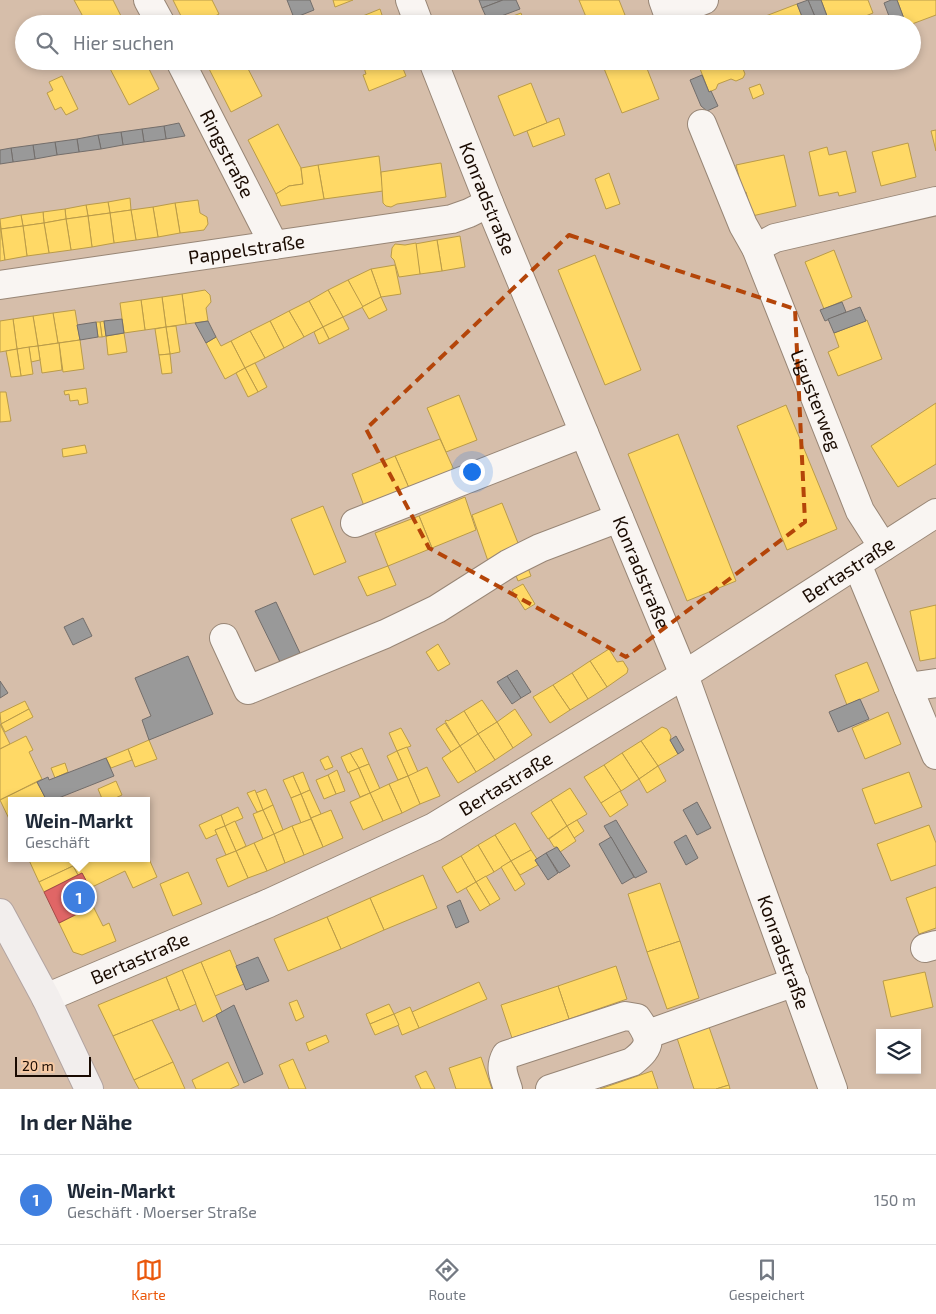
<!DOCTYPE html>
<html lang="de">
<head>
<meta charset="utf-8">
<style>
  body { margin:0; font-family:"Exo 2",sans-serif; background:#f6f6f7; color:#1f2937 }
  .controls { position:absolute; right:15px; bottom:15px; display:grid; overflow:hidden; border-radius:0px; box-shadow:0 2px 8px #0003 }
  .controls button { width:45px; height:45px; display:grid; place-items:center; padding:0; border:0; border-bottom:1px solid #e0e1e3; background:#fff; color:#1f2937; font:25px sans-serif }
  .scale { position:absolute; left:15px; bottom:12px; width:76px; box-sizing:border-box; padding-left:5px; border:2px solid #190a01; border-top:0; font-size:14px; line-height:18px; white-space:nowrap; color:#190a01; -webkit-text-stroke:4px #f6c9a3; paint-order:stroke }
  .you { position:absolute; left:471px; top:471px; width:18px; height:18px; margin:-12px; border:4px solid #fff; border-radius:50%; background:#1a73e8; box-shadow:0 0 0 8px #1a73e833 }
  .badge { display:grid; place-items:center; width:32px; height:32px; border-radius:50%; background:#ea580c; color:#fff; font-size:16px; font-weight:700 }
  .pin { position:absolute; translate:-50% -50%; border:2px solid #fff; box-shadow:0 1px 5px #0006 }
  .popup { position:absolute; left:8px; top:797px; width:142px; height:65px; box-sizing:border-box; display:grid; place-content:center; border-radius:0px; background:#fff; filter:drop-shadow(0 1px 4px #0005); font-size:16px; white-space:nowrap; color:#747a83 }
  .popup b { font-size:19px; color:#1f2937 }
  .popup::after { content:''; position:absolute; left:50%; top:100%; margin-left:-10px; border:10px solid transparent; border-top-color:#fff }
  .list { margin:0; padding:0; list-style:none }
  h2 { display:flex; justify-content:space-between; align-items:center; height:65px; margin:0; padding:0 20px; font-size:21px }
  h2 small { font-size:16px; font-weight:400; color:#747a83 }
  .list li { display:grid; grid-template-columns:32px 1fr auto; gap:15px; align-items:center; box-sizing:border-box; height:90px; padding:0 20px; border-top:1px solid #e0e1e3 }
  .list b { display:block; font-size:19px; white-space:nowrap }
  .list p { margin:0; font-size:16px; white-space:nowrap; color:#747a83 }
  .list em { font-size:16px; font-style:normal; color:#747a83 }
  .icon { flex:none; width:28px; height:28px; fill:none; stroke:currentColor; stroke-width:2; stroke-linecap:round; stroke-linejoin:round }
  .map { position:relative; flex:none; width:936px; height:1089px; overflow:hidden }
  .search { position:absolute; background:#fff; box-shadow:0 2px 8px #0003; left:15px; right:15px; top:15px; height:55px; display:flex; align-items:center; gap:12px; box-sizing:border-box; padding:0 18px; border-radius:28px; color:#747a83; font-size:19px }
  .sheet { height:155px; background:#fff }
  nav { display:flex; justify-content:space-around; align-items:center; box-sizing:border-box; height:70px; border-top:1px solid #e0e1e3; background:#fff; font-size:14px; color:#747a83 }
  nav a { display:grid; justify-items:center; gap:2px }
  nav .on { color:#ea580c }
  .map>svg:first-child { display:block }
  .homes { fill:#ffd966; stroke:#ba9b48 }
  .shops { fill:#e06666; stroke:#a44a48 }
  .industry { fill:#999; stroke:#736e6b }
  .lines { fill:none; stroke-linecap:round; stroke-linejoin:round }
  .minor-casing { stroke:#988676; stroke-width:30 }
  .major-casing { stroke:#b2a4a1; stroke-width:30 }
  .minor { stroke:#f9f5f2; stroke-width:28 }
  .major { stroke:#f2eeed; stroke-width:28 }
  .marked { fill:none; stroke:#b44509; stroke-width:4; stroke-dasharray:10 6; stroke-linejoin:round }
  .labels { text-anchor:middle; stroke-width:5; stroke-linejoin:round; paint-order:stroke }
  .street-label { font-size:19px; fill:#190a01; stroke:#f6c9a3 }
</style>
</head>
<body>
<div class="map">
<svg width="936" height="1089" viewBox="0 0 936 1089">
  <rect width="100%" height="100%" fill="#d6beaa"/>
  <g class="homes">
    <polygon points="74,0 113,0 125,24 87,24"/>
    <polygon points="173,0 212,0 219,14 200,24 185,24"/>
    <polygon points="333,0 353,0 335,7"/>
    <polygon points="579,0 619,0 625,15 604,24 589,24"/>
    <polygon points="821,0 868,0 873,13 846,24 830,24"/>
    <polygon points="897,0 936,0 936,15 912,24 906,24"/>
    <polygon points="797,4 805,24 750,24 750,22"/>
    <polygon points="380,9 385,24 343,24"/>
    <polygon points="521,13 525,24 496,24 497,22"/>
    <polygon points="106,61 145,61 159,89 129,105"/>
    <polygon points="205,61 244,61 262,96 231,112"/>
    <polygon points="362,61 400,61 406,76 369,91 363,75 366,74"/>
    <polygon points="616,61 644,61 659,99 622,113 603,66"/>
    <polygon points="697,61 740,61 745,74 743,78 736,81 731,79 718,84 716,89 709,92"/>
    <polygon points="765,61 784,61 768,68"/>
    <polygon points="62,76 78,109 66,115 61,107 55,110 47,93 53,90 49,82"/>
    <polygon points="531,83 547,123 514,136 498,96"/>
    <polygon points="760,84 764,94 753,99 749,88"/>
    <polygon points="559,118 565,135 533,147 527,131"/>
    <polygon points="278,124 301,168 303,184 289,186 276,194 248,140"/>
    <polygon points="936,130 936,151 931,131"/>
    <polygon points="908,143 916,177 881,186 872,152"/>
    <polygon points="827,147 829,155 846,151 856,192 839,196 838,192 819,196 809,152"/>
    <polygon points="784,155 796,206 752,216 746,192 743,193 736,165"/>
    <polygon points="379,156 383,191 324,199 318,165"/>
    <polygon points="441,163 446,197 397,204 391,207 386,206 383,203 381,172"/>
    <polygon points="318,165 324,199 281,206 276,194 289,186 303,184 301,168"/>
    <polygon points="609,173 620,204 606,209 595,179"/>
    <polygon points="130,198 131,210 110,213 108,202"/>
    <polygon points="198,200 200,213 207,217 208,224 204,230 180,233 175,203"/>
    <polygon points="108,202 110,213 88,216 86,205"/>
    <polygon points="175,203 180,233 158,237 153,207"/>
    <polygon points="86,205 88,216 66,219 65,209"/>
    <polygon points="153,207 158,237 136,240 131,210"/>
    <polygon points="65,209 66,219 44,223 43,212"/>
    <polygon points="131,210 136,240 114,243 110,213"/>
    <polygon points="43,212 44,223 23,226 21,215"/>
    <polygon points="110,213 114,243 92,247 88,216"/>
    <polygon points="21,215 23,226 1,229 0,219"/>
    <polygon points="88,216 92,247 71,250 66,219"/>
    <polygon points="66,219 71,250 49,253 44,223"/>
    <polygon points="0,223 5,260 0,261"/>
    <polygon points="44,223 49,253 27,256 23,226"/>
    <polygon points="23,226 27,256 5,260 1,229"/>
    <polygon points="460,236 465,267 442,271 437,240"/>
    <polygon points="437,240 442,271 420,274 415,244"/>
    <polygon points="416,243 420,274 399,277 394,260 391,257 392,248 395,244 405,245"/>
    <polygon points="834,250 852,297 824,309 805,262"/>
    <polygon points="595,255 641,370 605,385 558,270"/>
    <polygon points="395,265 401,294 381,297 371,269"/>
    <polygon points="371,269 381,297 362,307 348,280"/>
    <polygon points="348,280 363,307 343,317 328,290"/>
    <polygon points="205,290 210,295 211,302 206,308 208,321 186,324 182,294"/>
    <polygon points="328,290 343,317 323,327 309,301"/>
    <polygon points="182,294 186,324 166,327 162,297"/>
    <polygon points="162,297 166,327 145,330 141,300"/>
    <polygon points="381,297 387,310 369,319 362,307"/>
    <polygon points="141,300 145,330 124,333 120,303"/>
    <polygon points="309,301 323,327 304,337 289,311"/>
    <polygon points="75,310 80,340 58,343 53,313"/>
    <polygon points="289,311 304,337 284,348 270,321"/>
    <polygon points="53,313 58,343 38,346 33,316"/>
    <polygon points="33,316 38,346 17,349 13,319"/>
    <polygon points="343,317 349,329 329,339 323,327"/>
    <polygon points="13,319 17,349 0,352 0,321"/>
    <polygon points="867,320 882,359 838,376 828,352 839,347 834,333"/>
    <polygon points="104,321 106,336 102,337 100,322"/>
    <polygon points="270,321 284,348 265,358 250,331"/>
    <polygon points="96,322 100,322 102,337 98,337"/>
    <polygon points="176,326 180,352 170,354 166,327"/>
    <polygon points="166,327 170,354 159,355 155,329"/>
    <polygon points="323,327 329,339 319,344 314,332"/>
    <polygon points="250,331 265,358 245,368 231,341"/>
    <polygon points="124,333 127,352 108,355 106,336"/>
    <polygon points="216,337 221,346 231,341 245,368 225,379 206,343"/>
    <polygon points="80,340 84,369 63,372 59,343"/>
    <polygon points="59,343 62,370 42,373 38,346"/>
    <polygon points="38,346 40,360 31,362 29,347"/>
    <polygon points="29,347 33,374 21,376 17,349"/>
    <polygon points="17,349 21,376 11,377 6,351"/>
    <polygon points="170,354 172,373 162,374 159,355"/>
    <polygon points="255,363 267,387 258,392 245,368"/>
    <polygon points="245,368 258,392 248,397 236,373"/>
    <polygon points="86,388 88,403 79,405 78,400 70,401 69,394 65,395 64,391"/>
    <polygon points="0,392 6,392 11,421 0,422"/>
    <polygon points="459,395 477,440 446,452 427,408"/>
    <polygon points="936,403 936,464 898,487 871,446"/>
    <polygon points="786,405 837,529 787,550 737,426"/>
    <polygon points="678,434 736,581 687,601 628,454"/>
    <polygon points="440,439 454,470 409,488 395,456"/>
    <polygon points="85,445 87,453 63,457 62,449"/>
    <polygon points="395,456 409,488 364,506 352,474"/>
    <polygon points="465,497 476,530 432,548 419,516"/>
    <polygon points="502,503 520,548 488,561 472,515"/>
    <polygon points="323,506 346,562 314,575 291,519"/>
    <polygon points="419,516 432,548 388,566 375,533"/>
    <polygon points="388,566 396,585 367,596 358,577"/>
    <polygon points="528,568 531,576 518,581 515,573"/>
    <polygon points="523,584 535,604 525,610 512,590"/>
    <polygon points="936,605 936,658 920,661 910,611"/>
    <polygon points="438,644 450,664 438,671 426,652"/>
    <polygon points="609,649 617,662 623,661 628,669 627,673 607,687 590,661"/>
    <polygon points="590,661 607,687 588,699 572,673"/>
    <polygon points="867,662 879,691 847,705 835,675"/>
    <polygon points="572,673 588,699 570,710 553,685"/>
    <polygon points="553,685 570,710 550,723 533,697"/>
    <polygon points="482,700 497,722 478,734 464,711"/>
    <polygon points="25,701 29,709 1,724 0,713"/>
    <polygon points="29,709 33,717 5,732 1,724"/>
    <polygon points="515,709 532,735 513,748 497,722"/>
    <polygon points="464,711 478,734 460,746 445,721 447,720 448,721"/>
    <polygon points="888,712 901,744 865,759 852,728"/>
    <polygon points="497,722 513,748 495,760 478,734"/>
    <polygon points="445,723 460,746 451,752 436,729"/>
    <polygon points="0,724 10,744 0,749"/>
    <polygon points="662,727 667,729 671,736 670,740 678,754 658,766 641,741"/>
    <polygon points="401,728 411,746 397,751 389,733"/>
    <polygon points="478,734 495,760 476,772 460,746"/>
    <polygon points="26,736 33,750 29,752 42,779 0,800 0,749"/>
    <polygon points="149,740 157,759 135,767 128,749"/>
    <polygon points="641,741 658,766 639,779 622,753"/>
    <polygon points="460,746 476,772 458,783 442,758"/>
    <polygon points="407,747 418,772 408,776 397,751"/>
    <polygon points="362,748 369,764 359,768 350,753"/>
    <polygon points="128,749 132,760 111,768 106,758"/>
    <polygon points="397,751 408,776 398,780 387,756"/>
    <polygon points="350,753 359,768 348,773 341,757"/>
    <polygon points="622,753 639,779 621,791 604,765"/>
    <polygon points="328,756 333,767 325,770 320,760"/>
    <polygon points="65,763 68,772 55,778 51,768"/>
    <polygon points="369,764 380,789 370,793 359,768"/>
    <polygon points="604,765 621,791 601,803 584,777"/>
    <polygon points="658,766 666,781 647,793 639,779"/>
    <polygon points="427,767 440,796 420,804 408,776"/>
    <polygon points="359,768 370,793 360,797 349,772"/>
    <polygon points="337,770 345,791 336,794 328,775"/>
    <polygon points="303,772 310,790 301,794 293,776"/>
    <polygon points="909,772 922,807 875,824 862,789"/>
    <polygon points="328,775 336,794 324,799 316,780"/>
    <polygon points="293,776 301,794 291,798 283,780"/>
    <polygon points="408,776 420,804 402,813 389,784"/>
    <polygon points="116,781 122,795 109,801 103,801 98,789"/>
    <polygon points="37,782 47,801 12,801 12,825 0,800"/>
    <polygon points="389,784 402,813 383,821 370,793"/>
    <polygon points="570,788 587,814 567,826 551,800"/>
    <polygon points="266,789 273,805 263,810 256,793"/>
    <polygon points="255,790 263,810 257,812 247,793"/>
    <polygon points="310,790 321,814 311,818 301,794"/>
    <polygon points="620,791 628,805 610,817 601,803"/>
    <polygon points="370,793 383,821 363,830 350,802"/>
    <polygon points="301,794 311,819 301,823 291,798"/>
    <polygon points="551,800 567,826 548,839 531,813"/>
    <polygon points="273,805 283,830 274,834 263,810"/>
    <polygon points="238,807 243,818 225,826 221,815"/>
    <polygon points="263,810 274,834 263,839 253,814"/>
    <polygon points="331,810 343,838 323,847 311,818"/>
    <polygon points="221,815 225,826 215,830 217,834 206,839 199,825"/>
    <polygon points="311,819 323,847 304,855 292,826"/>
    <polygon points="577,820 584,831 574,838 567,826"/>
    <polygon points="235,821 246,846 236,851 225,826"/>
    <polygon points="515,823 531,850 511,861 495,835"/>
    <polygon points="929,825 936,843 936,865 891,881 877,844"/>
    <polygon points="225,826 236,851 226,855 215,830"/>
    <polygon points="292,826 304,855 285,863 274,834"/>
    <polygon points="567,826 576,841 560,852 557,847 554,847 549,839"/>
    <polygon points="274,834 285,863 267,871 254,843"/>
    <polygon points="495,835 511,861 494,872 478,845"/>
    <polygon points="254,843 267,871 248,878 236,851"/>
    <polygon points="478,845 494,872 476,882 461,856"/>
    <polygon points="531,850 537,859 535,860 538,865 520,875 511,861"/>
    <polygon points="236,851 248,878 228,887 216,859"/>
    <polygon points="146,852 157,877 133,888 125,871 90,888 82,873 78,875 73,866 88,858 146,858"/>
    <polygon points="461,856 476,882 457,893 442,867"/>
    <polygon points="28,858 70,858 73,866 39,882"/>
    <polygon points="70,858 88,858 73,866"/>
    <polygon points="511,861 525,884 515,891 501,867"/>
    <polygon points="73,866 78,875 44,892 39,882"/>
    <polygon points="188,872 202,904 173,916 160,884"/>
    <polygon points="423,875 437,908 384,930 370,898"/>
    <polygon points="486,876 500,899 490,905 476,882"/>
    <polygon points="476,882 490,905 480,911 466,888"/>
    <polygon points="660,883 680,941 647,952 628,894"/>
    <polygon points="936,887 936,928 919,934 906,898"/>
    <polygon points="370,898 384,930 341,949 327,917"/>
    <polygon points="93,906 103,926 109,923 116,941 82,955 73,952 59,923"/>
    <polygon points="327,917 341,949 288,971 274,939"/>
    <polygon points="680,941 699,998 667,1009 647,952"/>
    <polygon points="230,950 244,984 215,996 201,962"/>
    <polygon points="201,962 222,1012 203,1022 182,970"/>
    <polygon points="616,966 627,999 569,1019 558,986"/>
    <polygon points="182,970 196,1004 180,1011 166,977"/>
    <polygon points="925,972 933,1007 891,1017 883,981"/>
    <polygon points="166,977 179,1009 113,1036 98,1005"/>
    <polygon points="479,982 487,999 419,1028 412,1012"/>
    <polygon points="558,986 569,1019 512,1038 501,1005"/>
    <polygon points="297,1000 304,1017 296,1021 289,1003"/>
    <polygon points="389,1004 394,1014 370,1024 366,1014"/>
    <polygon points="410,1007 419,1028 402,1035 394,1014"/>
    <polygon points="394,1014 399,1025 375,1035 370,1024"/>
    <polygon points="152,1020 173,1062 134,1080 113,1036"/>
    <polygon points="709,1027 729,1085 716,1089 694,1089 677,1038"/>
    <polygon points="326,1035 329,1042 309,1051 306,1043"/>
    <polygon points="481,1057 492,1089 456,1089 449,1068"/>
    <polygon points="293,1059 306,1089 289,1089 279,1065"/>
    <polygon points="173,1062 185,1089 139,1089 134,1080"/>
    <polygon points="228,1062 239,1085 230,1089 196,1089 192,1080"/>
    <polygon points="426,1071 435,1089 421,1089 415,1076"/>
    <polygon points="652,1071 658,1089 600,1089"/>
    <polygon points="729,1085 730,1089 716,1089"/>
  </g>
  <polygon class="shops" points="82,873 90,888 85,890 93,906 59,923 44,892"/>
  <g class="industry">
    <polygon points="287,0 310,0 314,10 294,18"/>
    <polygon points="479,0 503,0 482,8"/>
    <polygon points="503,0 516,0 520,9 488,21 482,8"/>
    <polygon points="808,0 821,0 830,24 818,24"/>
    <polygon points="808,0 818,24 805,24 797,4"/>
    <polygon points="891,0 897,0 906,24 892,24 884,3"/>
    <polygon points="702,75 709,92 711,91 718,106 707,111 701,106 690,80"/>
    <polygon points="179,123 185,136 166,139 164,126"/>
    <polygon points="164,126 166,139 144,142 142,129"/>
    <polygon points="142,129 144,142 123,145 121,132"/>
    <polygon points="121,132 123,145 101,149 98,135"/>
    <polygon points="98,135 101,149 79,152 77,139"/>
    <polygon points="77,139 79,152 57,155 55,142"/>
    <polygon points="55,142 57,155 35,159 33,145"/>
    <polygon points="33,145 35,159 13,162 11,148"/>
    <polygon points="11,148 13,162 0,164 0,150"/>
    <polygon points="842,302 846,312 825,321 820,310"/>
    <polygon points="860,307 866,321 834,333 828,319"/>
    <polygon points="122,319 124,333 106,336 104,321"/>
    <polygon points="208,321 216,337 206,343 195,323"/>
    <polygon points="96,322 98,337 80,340 77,325"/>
    <polygon points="276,602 300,653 280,662 255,611"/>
    <polygon points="83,618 92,636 73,645 64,627"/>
    <polygon points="188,656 213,714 149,740 142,720 151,716 135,678"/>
    <polygon points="517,670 531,692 521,698 507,676"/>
    <polygon points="507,676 521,698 512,704 497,682"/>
    <polygon points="0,681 8,693 0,698"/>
    <polygon points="860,699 869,719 838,732 829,712"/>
    <polygon points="676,736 684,750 678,754 670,740"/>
    <polygon points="106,758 114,776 51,801 47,801 37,782 48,777 49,780"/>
    <polygon points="697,802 711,828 697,835 683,810"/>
    <polygon points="616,820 647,872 635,878 604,826"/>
    <polygon points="686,835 698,858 686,865 674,842"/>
    <polygon points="611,837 634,877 622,884 599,844"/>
    <polygon points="557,847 570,866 559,873 546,853"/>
    <polygon points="546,853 558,873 548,880 535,860"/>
    <polygon points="460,900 469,922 456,928 447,906"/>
    <polygon points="258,957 269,981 246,990 236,966"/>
    <polygon points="234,1005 263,1074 244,1083 216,1015"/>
  </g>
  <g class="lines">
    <g class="minor-casing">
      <g id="minor">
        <polyline points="148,0 161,24"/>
        <polyline points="410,0 419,24"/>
        <polyline points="663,0 668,14 704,0"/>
        <path id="s1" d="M180 61 274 245"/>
        <path id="s2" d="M433 61 489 203 684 675 833 1089"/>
        <path id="s3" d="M702 124 743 225 756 248 860 511 883 547"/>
        <polyline points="756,248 775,238 936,201"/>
        <path id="s4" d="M0 285 452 219 469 213 489 203"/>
        <polyline points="355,523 584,433"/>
        <polyline points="857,564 936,755"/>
        <polyline points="224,638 248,690 385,634 437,609 508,564 540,548 619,518"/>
        <polyline points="908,687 936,683"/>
        <polyline points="925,948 936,945"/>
        <path id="s5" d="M46 998 269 903 434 827 684 675 936 513"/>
        <polyline points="648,1034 795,982"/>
        <path d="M508 1089C504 1076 499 1068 506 1055L625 1016 637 1018C651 1038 653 1046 632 1062L550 1089"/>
      </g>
    </g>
    <g class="major-casing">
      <polyline id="major" points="0,913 46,998 89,1089"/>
    </g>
    <use href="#minor" class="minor"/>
    <use href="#major" class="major"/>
  </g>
  <path class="marked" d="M569 235 795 309 805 522 626 657 429 548 366 429Z"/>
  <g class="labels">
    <g class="street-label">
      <text dy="7" stroke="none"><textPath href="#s1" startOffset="104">Ringstraße</textPath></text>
      <text dy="7" stroke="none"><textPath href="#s2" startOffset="148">Konradstraße</textPath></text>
      <text dy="7" stroke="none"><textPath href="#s4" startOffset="249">Pappelstraße</textPath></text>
      <text dy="7" stroke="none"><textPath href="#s3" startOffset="299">Ligusterweg</textPath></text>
      <text dy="7" stroke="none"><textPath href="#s5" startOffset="912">Bertastraße</textPath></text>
      <text dy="7" stroke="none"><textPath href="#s2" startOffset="552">Konradstraße</textPath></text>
      <text dy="7" stroke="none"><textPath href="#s5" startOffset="508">Bertastraße</textPath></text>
      <text dy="7" stroke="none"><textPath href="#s2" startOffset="958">Konradstraße</textPath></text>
      <text dy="7" stroke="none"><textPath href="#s5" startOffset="102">Bertastraße</textPath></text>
    </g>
  </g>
</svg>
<div class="controls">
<button><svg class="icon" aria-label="layers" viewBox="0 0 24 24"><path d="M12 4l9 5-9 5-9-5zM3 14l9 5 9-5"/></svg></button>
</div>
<div class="scale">20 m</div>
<div class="you"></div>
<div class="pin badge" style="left:79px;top:897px;background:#3f7fe0">1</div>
<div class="popup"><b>Wein-Markt</b>Geschäft</div>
<div class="search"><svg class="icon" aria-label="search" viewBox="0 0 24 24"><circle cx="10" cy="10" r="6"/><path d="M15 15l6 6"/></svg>Hier suchen</div>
</div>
<section class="sheet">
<h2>In der Nähe<small></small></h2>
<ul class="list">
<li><span class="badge" style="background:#3f7fe0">1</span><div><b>Wein-Markt</b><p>Geschäft · Moerser Straße</p></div><em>150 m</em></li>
</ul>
</section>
<nav>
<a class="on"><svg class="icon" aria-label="map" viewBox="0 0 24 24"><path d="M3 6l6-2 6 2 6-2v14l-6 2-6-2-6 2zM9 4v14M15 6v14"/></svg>Karte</a>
<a><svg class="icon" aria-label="directions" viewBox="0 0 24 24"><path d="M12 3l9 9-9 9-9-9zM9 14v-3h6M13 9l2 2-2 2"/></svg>Route</a>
<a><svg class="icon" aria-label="saved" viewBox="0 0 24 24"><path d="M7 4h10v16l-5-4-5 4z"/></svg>Gespeichert</a>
</nav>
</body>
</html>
